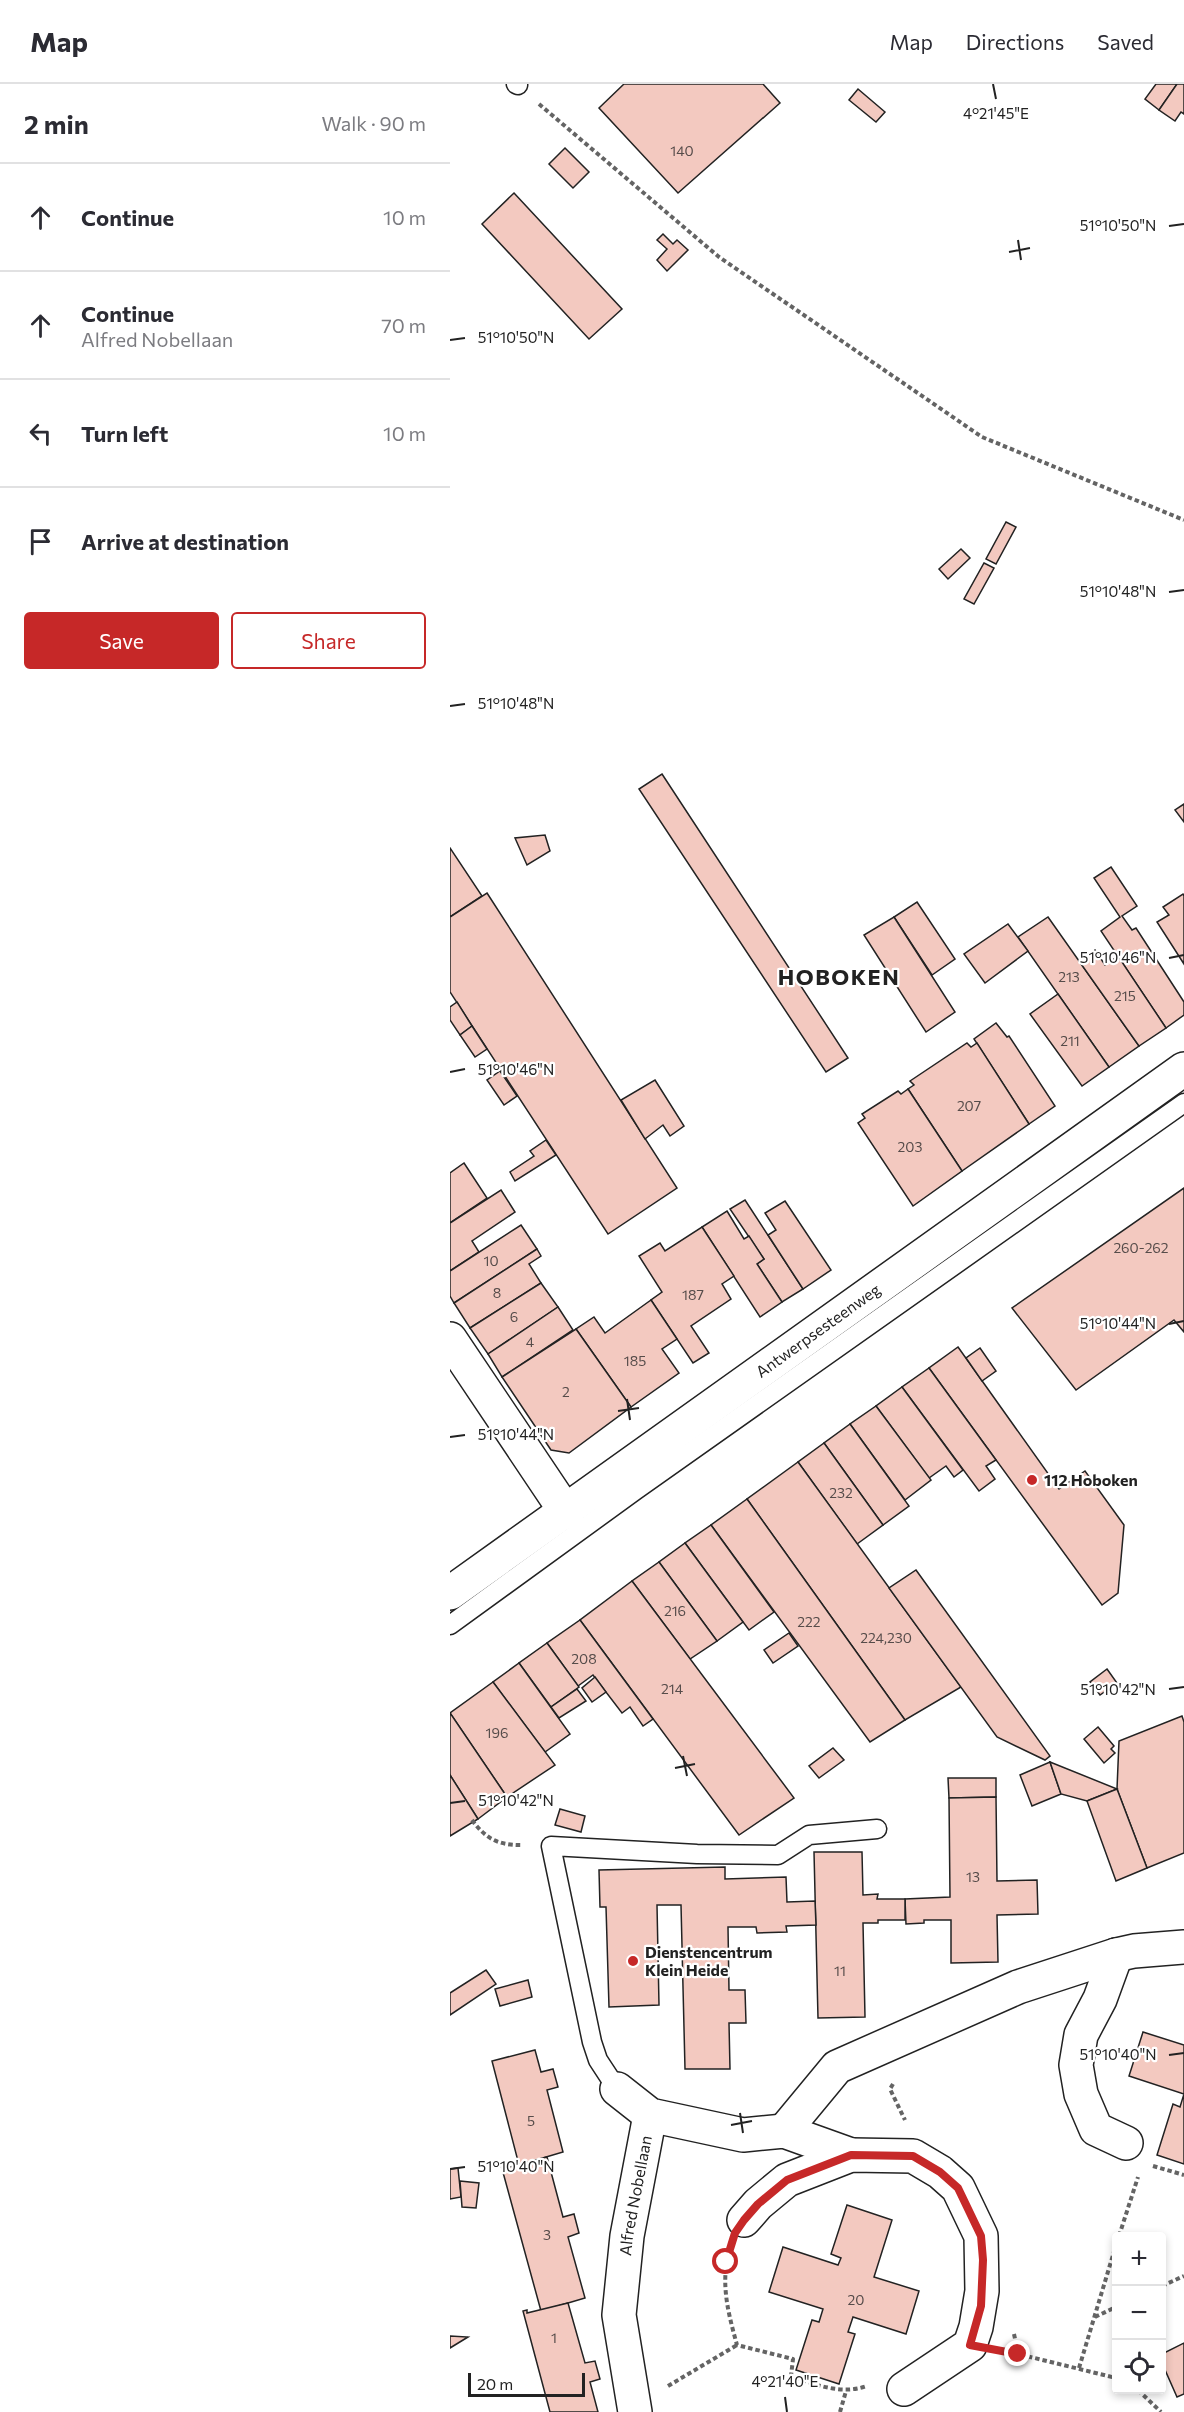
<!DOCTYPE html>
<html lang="en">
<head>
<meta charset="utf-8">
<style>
  body { margin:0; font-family:Commissioner,sans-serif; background:#f7f7f7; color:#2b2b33 }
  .controls { position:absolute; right:18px; bottom:18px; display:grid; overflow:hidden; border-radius:6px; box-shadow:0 3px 9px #0003 }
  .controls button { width:54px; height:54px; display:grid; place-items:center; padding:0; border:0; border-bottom:2px solid #e1e1e2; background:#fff; color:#2b2b33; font:30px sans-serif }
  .scale { position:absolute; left:18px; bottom:15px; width:117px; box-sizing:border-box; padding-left:6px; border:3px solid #222; border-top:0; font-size:16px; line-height:21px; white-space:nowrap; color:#222; -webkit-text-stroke:4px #fff; paint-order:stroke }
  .stop { position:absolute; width:18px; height:18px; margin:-14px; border:4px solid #c62828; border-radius:50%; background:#fff }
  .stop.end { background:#c62828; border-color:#fff; box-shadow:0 2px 6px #0008 }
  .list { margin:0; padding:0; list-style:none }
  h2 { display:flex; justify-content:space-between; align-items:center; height:78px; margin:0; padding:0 24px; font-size:26px }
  h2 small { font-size:20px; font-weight:400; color:#7c7c81 }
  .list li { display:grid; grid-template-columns:39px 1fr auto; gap:18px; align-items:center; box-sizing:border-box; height:108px; padding:0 24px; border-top:2px solid #e1e1e2 }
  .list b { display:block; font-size:22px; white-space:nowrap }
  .list p { margin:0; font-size:20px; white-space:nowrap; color:#7c7c81 }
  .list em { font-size:20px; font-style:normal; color:#7c7c81 }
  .actions { display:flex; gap:12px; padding:18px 24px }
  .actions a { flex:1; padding:14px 0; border:2px solid #c62828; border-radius:6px; text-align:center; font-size:21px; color:#c62828 }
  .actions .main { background:#c62828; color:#fff }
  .icon { flex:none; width:33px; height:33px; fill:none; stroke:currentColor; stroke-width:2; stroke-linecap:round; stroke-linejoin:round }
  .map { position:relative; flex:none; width:734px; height:2328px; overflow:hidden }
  header { display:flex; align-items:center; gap:36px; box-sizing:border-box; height:84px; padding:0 30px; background:#fff; border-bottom:2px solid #e1e1e2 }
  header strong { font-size:28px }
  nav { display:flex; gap:33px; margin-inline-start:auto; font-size:21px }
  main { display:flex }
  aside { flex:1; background:#fff }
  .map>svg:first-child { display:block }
  .building { fill:#f3c9c0; stroke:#222; stroke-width:1.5 }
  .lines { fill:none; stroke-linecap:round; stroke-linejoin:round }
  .service-casing { stroke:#222; stroke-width:21 }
  .minor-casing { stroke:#222; stroke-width:36 }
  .tertiary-casing { stroke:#222; stroke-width:36 }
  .path { stroke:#646464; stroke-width:4; stroke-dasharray:4.5 3; stroke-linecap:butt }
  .service { stroke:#fff; stroke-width:18 }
  .minor { stroke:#fff; stroke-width:33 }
  .tertiary { stroke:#fff; stroke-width:33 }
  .route { stroke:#c62828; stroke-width:8 }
  .ticks { fill:none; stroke:#222; stroke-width:2 }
  .poi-dot { fill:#c62828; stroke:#fff; stroke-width:2 }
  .labels { text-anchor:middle; stroke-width:4.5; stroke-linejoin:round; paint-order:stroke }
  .number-label { font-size:14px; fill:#564c4a }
  .street-label { font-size:16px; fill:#222; stroke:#fff }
  .poi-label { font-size:16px; font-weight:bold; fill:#222; stroke:#fff; text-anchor:start }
  .district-label { font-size:22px; font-weight:bold; letter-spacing:1.5px; fill:#222; stroke:#fff }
  .ticks-label { font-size:15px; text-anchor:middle; fill:#222; stroke:#fff; stroke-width:4.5; stroke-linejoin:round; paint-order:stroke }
</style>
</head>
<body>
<header>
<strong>Map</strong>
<nav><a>Map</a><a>Directions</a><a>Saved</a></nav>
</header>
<main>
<aside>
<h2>2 min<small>Walk · 90 m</small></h2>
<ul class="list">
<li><svg class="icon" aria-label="ahead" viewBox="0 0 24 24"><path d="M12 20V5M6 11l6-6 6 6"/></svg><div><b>Continue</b></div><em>10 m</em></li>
<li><svg class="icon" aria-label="ahead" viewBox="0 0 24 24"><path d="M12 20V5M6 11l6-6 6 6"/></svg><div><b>Continue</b><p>Alfred Nobellaan</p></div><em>70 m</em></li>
<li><svg class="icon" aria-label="left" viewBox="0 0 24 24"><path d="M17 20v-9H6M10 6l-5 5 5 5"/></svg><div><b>Turn left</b></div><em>10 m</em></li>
<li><svg class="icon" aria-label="arrive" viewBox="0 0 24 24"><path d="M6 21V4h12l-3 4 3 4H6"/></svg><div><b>Arrive at destination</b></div></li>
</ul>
<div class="actions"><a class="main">Save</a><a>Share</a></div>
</aside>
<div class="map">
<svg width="734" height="2328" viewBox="0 0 734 2328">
  <rect width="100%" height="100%" fill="#fff"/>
  <g class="building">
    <polygon points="174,0 313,0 330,19 228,109 149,24"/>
    <polygon points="706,0 727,0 709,26 695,15"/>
    <polygon points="727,0 734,0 734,30 731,28 725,37 709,26"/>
    <polygon points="408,5 435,28 426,38 399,16"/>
    <polygon points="115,64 139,88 123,104 99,80"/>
    <polygon points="64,109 172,225 139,255 32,140"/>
    <polygon points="213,150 223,160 227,156 238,166 217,187 207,176 217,165 207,156"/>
    <polygon points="556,438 566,443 546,480 536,475"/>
    <polygon points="511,465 520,474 498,495 489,485"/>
    <polygon points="534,479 544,484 524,520 514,515"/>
    <polygon points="212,690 398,974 376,988 189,705"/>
    <polygon points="734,720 734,738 725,726"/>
    <polygon points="95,751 100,767 77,781 65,754"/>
    <polygon points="0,764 32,812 0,833"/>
    <polygon points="661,783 687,822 672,832 682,846 686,844 734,918 734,931 716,944 651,847 670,833 644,794"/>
    <polygon points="37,809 227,1104 158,1150 0,908 0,833"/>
    <polygon points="733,810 734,812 734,880 707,838 719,831 713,823"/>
    <polygon points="467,818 505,875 482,891 444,833"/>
    <polygon points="444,833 505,928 476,948 414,851"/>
    <polygon points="598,833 689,962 659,983 568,853"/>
    <polygon points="558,840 578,867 535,899 514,870"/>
    <polygon points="645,866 655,881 668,872 716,944 689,962 629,877"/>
    <polygon points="608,910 659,983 632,1002 580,930"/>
    <polygon points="7,918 22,942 10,951 0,936 0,923"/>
    <polygon points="546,939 557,953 559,952 605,1022 579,1040 524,955"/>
    <polygon points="22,942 37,965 25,973 10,951"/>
    <polygon points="517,959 521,963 527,959 579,1040 512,1087 458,1005 464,1001 460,997"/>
    <polygon points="50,987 67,1012 54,1021 37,996"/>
    <polygon points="205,996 234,1042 220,1052 213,1041 195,1055 171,1016"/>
    <polygon points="458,1005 512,1087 463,1122 408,1039 415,1034 412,1030 448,1007 451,1010"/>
    <polygon points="96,1056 106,1071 65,1097 60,1088 84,1072 80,1067"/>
    <polygon points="14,1079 37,1114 0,1139 0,1089"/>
    <polygon points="734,1104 734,1248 724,1236 626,1306 562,1224"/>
    <polygon points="51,1106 65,1128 22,1157 29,1168 0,1187 0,1139"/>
    <polygon points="295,1116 353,1205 332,1218 307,1180 314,1175 280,1125"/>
    <polygon points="335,1117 381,1186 353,1205 318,1151 326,1146 315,1129"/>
    <polygon points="277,1127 294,1155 299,1152 314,1175 307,1180 332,1218 310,1233 252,1143"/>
    <polygon points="71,1141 87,1165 4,1219 0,1212 0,1187"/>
    <polygon points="252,1143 284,1192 272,1200 281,1215 241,1242 259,1269 243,1279 201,1216 212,1208 189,1172 210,1159 215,1167"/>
    <polygon points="87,1165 91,1172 79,1180 91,1199 20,1244 4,1219"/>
    <polygon points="91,1199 108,1223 38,1270 20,1244"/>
    <polygon points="201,1216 227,1255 212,1265 229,1289 181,1323 126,1245 144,1233 155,1249"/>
    <polygon points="108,1223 123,1246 52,1293 38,1270"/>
    <polygon points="126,1245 181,1323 119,1369 101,1366 52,1293"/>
    <polygon points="508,1263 609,1405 635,1387 674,1441 668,1509 652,1521 479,1284"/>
    <polygon points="530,1264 546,1287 532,1297 516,1274"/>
    <polygon points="479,1284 546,1376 536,1382 545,1395 529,1407 452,1303"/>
    <polygon points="452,1303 513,1386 504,1393 496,1382 479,1394 426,1322"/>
    <polygon points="426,1322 481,1396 455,1416 400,1340"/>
    <polygon points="400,1340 459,1422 433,1441 374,1359"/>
    <polygon points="374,1359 433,1441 407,1460 348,1378"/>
    <polygon points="348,1378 511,1603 455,1636 297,1415"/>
    <polygon points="297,1415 455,1636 420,1658 261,1441"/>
    <polygon points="261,1441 324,1528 299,1546 235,1459"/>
    <polygon points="235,1459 293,1538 267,1557 209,1478"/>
    <polygon points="209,1478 267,1557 240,1575 182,1497"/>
    <polygon points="466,1486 600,1672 595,1676 547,1653 439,1504"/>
    <polygon points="182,1497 344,1714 289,1751 130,1536"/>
    <polygon points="130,1536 203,1635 193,1642 180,1623 172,1629 143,1591 128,1602 97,1559"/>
    <polygon points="339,1549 348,1562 323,1579 314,1566"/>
    <polygon points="97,1559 129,1603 101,1623 69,1579"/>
    <polygon points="69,1579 120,1650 95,1668 43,1598"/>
    <polygon points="657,1585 667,1599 650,1611 640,1598"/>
    <polygon points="145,1593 156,1608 142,1618 132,1604"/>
    <polygon points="43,1598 105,1681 57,1713 0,1629"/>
    <polygon points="127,1605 136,1617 109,1634 101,1623"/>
    <polygon points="0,1629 57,1713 28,1735 0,1691"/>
    <polygon points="732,1632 734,1638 734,1769 697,1784 667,1705 669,1657"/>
    <polygon points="648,1643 664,1662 661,1665 665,1669 654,1679 634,1655"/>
    <polygon points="383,1664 394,1676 369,1694 359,1682"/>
    <polygon points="600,1678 611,1710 582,1722 570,1691"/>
    <polygon points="600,1678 667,1705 637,1717 611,1710"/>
    <polygon points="0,1691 28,1735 0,1752"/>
    <polygon points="498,1694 546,1694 546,1713 499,1714"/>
    <polygon points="667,1705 697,1784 666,1797 637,1717"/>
    <polygon points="546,1713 547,1797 587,1796 588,1830 547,1831 548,1878 501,1879 501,1836 474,1836 474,1839 456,1840 455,1815 500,1813 499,1714"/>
    <polygon points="110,1725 135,1732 131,1748 105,1741"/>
    <polygon points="364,1768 412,1768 413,1811 428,1810 427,1815 455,1815 455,1836 428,1836 428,1839 413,1839 415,1933 368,1934"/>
    <polygon points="275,1783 275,1795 336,1793 337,1818 365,1817 366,1841 336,1842 337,1848 307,1849 306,1843 278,1843 279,1906 295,1906 296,1939 279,1939 280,1985 235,1985 231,1821 207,1821 209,1921 159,1923 156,1823 150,1823 149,1786"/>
    <polygon points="36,1886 46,1900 0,1931 0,1909"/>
    <polygon points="78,1896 82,1913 50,1922 45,1905"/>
    <polygon points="693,1948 734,1961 734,2080 707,2071 723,2020 730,2023 734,2010 679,1992"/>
    <polygon points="85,1966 91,1988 103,1985 108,2003 97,2006 113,2068 69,2081 42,1977"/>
    <polygon points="97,2073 113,2133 124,2130 129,2149 118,2153 135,2214 91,2227 51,2081 55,2080 56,2084"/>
    <polygon points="8,2084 11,2113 0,2115 0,2085"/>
    <polygon points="10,2097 29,2099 26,2124 12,2123"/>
    <polygon points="397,2121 442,2136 424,2193 469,2207 456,2250 403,2233 398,2248 405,2250 389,2300 346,2286 362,2236 369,2238 373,2225 319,2208 333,2163 388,2181 391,2174 381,2170"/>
    <polygon points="118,2219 135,2279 145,2277 150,2295 140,2298 148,2328 100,2328 73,2227 77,2226 77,2229"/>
    <polygon points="0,2252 18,2253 0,2264"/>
    <polygon points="734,2259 734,2310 727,2313 712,2279 712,2270"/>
  </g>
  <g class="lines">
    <g class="service-casing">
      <g id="service">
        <polyline points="66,0 68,1"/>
        <polyline points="0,1541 186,1406 734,1019"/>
        <polyline points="167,2005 148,1976 142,1958 101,1762 247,1770 328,1771 359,1751 427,1745"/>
      </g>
    </g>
    <g class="minor-casing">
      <g id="minor">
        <polyline points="0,1255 116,1428"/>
        <polyline points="666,1871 650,1915 631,1951 626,1981 631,2010 646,2045 676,2059"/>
        <polyline points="167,2005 200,2031 293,2051 334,2047 401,2071"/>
        <polyline points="334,2047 387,1983 568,1903 666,1871 684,1867 734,1863"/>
        <polyline points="294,2136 308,2120 337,2096 401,2071 463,2072 490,2088 508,2104 531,2152 532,2207 526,2243 520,2261 454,2305"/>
        <path id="s1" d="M185 2328 169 2231 177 2152 200 2031"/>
      </g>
    </g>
    <g class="tertiary-casing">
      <g id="tertiary">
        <path id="s2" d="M0 1509 734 985"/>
      </g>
    </g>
    <g class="path">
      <polyline points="89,20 269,173 532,353 734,436"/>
      <path d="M22 1736C36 1755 48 1761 71 1761"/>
      <polyline points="443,2000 440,2005 455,2036"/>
      <polyline points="703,2082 734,2091"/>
      <polyline points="669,2152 688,2093"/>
      <path d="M279 2169C270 2200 279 2232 287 2261L343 2275 341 2292C366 2301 391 2311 417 2302"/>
      <polyline points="712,2202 734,2192"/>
      <polyline points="645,2233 666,2223"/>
      <polyline points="564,2250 568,2269"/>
      <polyline points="556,2267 666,2294"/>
      <polyline points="629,2284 666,2161"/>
      <polyline points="218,2302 287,2261"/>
      <polyline points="688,2306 711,2328"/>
      <polyline points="390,2328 396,2307"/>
    </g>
    <use href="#service" class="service"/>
    <use href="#minor" class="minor"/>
    <use href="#tertiary" class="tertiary"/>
  </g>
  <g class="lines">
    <polyline class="route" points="276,2178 285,2149 294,2136 308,2120 337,2096 401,2071 463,2072 490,2088 508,2104 531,2152 533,2176 531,2222 520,2261 568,2270"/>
  </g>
  <path class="ticks" d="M543 0 546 15M719 142 734 140M568 156 571 176M559 168 580 164M0 256 15 254M719 508 734 506M0 622 15 620M719 874 734 871M0 988 15 985M719 1240 734 1237M177 1315 180 1336M168 1327 189 1324M0 1353 15 1351M719 1605 734 1603M233 1672 237 1692M225 1684 245 1680M0 1719 15 1717M719 1971 734 1969M290 2029 293 2049M281 2041 302 2037M0 2085 15 2083M335 2313 337 2328"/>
  <g class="poi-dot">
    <circle cx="582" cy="1396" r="6"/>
    <circle cx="183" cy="1877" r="6"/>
  </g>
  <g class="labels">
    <g class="number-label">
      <text x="232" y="72">140</text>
      <text x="619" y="898">213</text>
      <text x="675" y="917">215</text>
      <text x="620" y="962">211</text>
      <text x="519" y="1027">207</text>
      <text x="460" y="1068">203</text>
      <text x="691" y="1169">260-262</text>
      <text x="41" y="1182">10</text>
      <text x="47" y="1214">8</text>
      <text x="243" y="1216">187</text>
      <text x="64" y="1238">6</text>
      <text x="80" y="1263">4</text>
      <text x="185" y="1282">185</text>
      <text x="116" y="1313">2</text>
      <text x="391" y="1414">232</text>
      <text x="225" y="1532">216</text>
      <text x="359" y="1543">222</text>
      <text x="436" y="1559">224,230</text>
      <text x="134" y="1580">208</text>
      <text x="222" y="1610">214</text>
      <text x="47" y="1654">196</text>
      <text x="523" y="1798">13</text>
      <text x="390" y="1892">11</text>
      <text x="81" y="2042">5</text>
      <text x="97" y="2156">3</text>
      <text x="406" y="2221">20</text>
      <text x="104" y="2259">1</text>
    </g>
    <g class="street-label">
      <text dy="6" stroke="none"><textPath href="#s2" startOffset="452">Antwerpsesteenweg</textPath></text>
      <text dy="6" stroke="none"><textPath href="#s1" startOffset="219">Alfred Nobellaan</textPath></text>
    </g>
    <g class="poi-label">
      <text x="594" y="1402">112 Hoboken</text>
      <text x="195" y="1874">Dienstencentrum<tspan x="195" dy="18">Klein Heide</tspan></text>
    </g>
    <g class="district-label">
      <text x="389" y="901">HOBOKEN</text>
    </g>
  </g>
  <g class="ticks-label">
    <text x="546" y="35">4°21'45"E</text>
    <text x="668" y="147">51°10'50"N</text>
    <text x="66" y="259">51°10'50"N</text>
    <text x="668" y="513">51°10'48"N</text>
    <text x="66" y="625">51°10'48"N</text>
    <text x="668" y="879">51°10'46"N</text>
    <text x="66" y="991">51°10'46"N</text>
    <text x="668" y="1245">51°10'44"N</text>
    <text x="66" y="1356">51°10'44"N</text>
    <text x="668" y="1611">51°10'42"N</text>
    <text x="66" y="1722">51°10'42"N</text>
    <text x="668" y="1976">51°10'40"N</text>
    <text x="66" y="2088">51°10'40"N</text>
    <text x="335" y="2303">4°21'40"E</text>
  </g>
</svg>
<div class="controls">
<button>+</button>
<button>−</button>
<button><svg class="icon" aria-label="locate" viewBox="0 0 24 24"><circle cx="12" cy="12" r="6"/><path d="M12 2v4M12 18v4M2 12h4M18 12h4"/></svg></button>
</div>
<div class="scale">20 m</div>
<div class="stop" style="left:276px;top:2178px"></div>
<div class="stop end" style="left:568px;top:2270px"></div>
</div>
</main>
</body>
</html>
